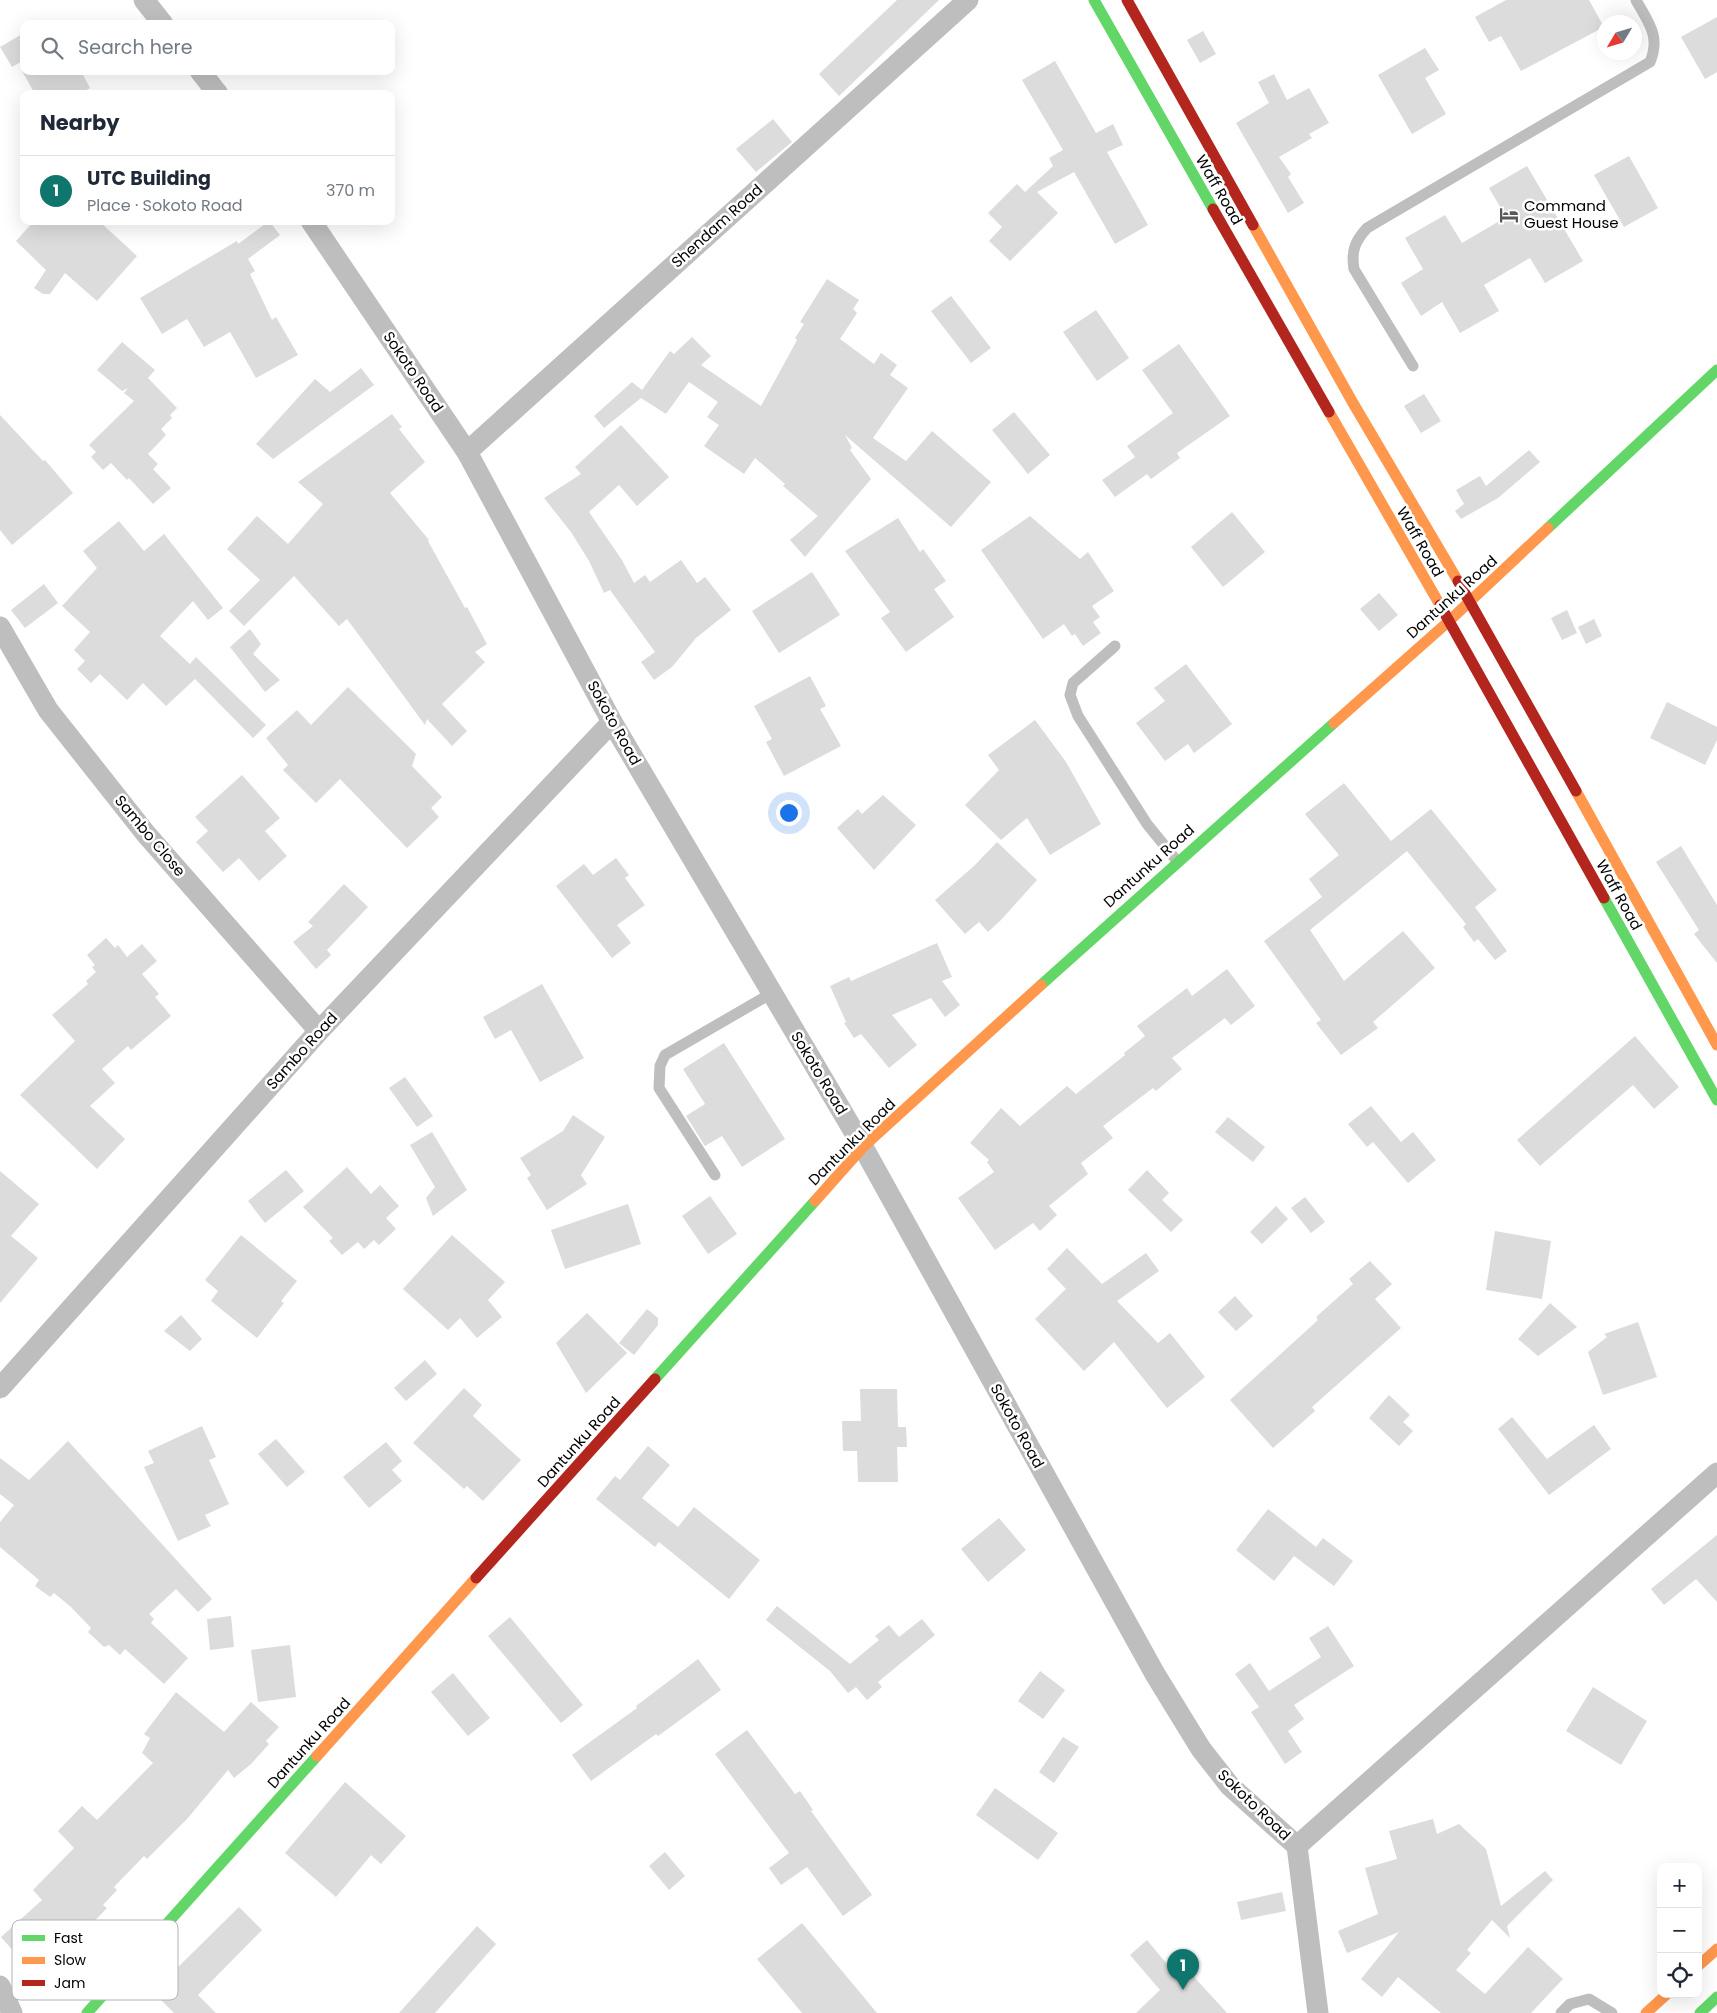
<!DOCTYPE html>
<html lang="en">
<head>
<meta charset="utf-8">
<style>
  body { margin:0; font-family:Poppins,sans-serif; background:#f2f2f3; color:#1f2937 }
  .controls { position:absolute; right:15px; bottom:15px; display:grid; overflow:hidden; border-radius:10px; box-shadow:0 5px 20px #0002 }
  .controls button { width:45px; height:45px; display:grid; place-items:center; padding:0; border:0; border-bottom:1px solid #e0e1e3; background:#fff; color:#1f2937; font:25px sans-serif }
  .compass { position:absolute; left:1597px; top:15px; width:45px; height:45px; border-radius:50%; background:#fff; box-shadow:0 5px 20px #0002; rotate:232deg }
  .you { position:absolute; left:788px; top:812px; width:18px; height:18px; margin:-12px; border:4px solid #fff; border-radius:50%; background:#1a73e8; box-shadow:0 0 0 8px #1a73e833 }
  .badge { display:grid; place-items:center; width:32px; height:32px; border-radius:50%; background:#0f766e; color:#fff; font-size:16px; font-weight:700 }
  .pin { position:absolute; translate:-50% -41px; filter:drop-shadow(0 1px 2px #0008) }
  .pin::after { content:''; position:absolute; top:26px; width:18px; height:15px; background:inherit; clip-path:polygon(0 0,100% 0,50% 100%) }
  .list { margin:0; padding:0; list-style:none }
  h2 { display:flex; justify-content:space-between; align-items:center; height:65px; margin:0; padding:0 20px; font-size:21px }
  h2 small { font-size:16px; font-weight:400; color:#747a83 }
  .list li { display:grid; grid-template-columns:32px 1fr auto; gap:15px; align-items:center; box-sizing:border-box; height:70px; padding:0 20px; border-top:1px solid #e0e1e3 }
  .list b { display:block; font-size:19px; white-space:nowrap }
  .list p { margin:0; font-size:16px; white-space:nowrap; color:#747a83 }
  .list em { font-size:16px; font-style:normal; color:#747a83 }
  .icon { flex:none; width:28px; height:28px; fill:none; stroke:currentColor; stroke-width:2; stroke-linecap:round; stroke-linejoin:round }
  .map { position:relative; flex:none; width:1717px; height:2013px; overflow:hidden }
  .search { position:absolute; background:#fff; box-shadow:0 5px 20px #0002; left:20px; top:20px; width:375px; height:55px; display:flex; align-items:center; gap:12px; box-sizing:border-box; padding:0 18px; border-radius:10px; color:#747a83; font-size:19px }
  .panel { position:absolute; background:#fff; box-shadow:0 5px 20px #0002; left:20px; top:90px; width:375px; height:135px; border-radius:10px }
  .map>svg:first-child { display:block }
  .building { fill:#dcdcdc }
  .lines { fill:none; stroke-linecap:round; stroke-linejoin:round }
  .lane { stroke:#bebebe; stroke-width:11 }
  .street { stroke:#bebebe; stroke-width:21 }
  .fast { stroke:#63d668; stroke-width:11 }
  .slow { stroke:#ff974d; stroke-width:11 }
  .jam { stroke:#b3261e; stroke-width:11 }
  .labels { text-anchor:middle; stroke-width:5; stroke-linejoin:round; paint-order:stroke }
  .street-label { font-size:15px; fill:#000; stroke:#fff }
  .poi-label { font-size:15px; fill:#000; stroke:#fff; text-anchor:start }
  .key { fill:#fff; stroke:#b2b2b2; stroke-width:1 }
  .key-label { font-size:14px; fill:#000 }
</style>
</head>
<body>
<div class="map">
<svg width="1717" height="2013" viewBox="0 0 1717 2013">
  <rect width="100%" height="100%" fill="#fff"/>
  <g class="building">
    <polygon points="897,0 939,0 839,96 819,74"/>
    <polygon points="1506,0 1589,0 1604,27 1521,71 1501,36 1489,42 1475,17"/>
    <polygon points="1717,17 1717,72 1705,79 1681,37"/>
    <polygon points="1203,31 1216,54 1200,63 1187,40"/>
    <polygon points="24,33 24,60 12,67 0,47"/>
    <polygon points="1425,48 1439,70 1425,78 1446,114 1412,134 1378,75"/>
    <polygon points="1055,61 1096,133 1113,124 1123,145 1107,152 1148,225 1115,244 1074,172 1037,192 1058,213 1010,261 989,241 1002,227 988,213 1017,184 1025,192 1053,166 1049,158 1063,150 1022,80"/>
    <polygon points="22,71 81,71 90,88 80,94 35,94"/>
    <polygon points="1274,74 1287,100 1309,88 1329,123 1309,134 1312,138 1279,157 1291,174 1288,177 1304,203 1288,213 1236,123 1269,103 1258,82"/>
    <polygon points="773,119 792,142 756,172 736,149"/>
    <polygon points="1629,156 1658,208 1624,227 1594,175"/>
    <polygon points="1527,166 1583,261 1545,283 1530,258 1484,285 1499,311 1460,333 1442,302 1421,316 1401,283 1423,269 1405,238 1445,215 1462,243 1506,217 1489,188"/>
    <polygon points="34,221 99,221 137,256 97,301 65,273 50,294 43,294 34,288 46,270 16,241"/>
    <polygon points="269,221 280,235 248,259 255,271 250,274 272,320 276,317 298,355 256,378 230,332 204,347 187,319 162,334 140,298 237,241 238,244"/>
    <polygon points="827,279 859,300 853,309 857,313 840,339 874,364 881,353 897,365 890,375 908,388 873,438 906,461 932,431 991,482 951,527 845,435 852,448 850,450 871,479 805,557 790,540 818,516 783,486 785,484 755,458 744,474 704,446 719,425 707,417 718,402 689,382 666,414 641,398 604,428 594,416 632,382 642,390 670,351 674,354 692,337 711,356 701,365 761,406 797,340 795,338 804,324 800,322"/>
    <polygon points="951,296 991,348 971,363 931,311"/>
    <polygon points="1096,310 1129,358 1097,381 1063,332"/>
    <polygon points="122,342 155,370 148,378 177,408 170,415 172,418 161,429 166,435 148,454 158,464 153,469 171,488 153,504 129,478 127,480 111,463 103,470 91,457 96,452 89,445 134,401 124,393 128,388 122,391 97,370"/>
    <polygon points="1179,344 1230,416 1177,453 1180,458 1151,479 1147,474 1115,497 1102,480 1135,457 1127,446 1173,413 1142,370"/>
    <polygon points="361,368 374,385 273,459 256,444 315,379 330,392"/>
    <polygon points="1424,394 1441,421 1421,433 1404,406"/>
    <polygon points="1014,412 1050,455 1028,474 992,430"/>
    <polygon points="392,414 402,427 399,429 425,462 390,493 429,540 428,541 465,608 467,607 487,644 475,652 485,662 442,704 467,731 452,746 427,719 425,725 347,619 339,626 294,576 244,626 229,611 260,580 227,549 257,516 288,544 323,504 298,482"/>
    <polygon points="0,415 43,461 45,460 73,493 12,545 0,530"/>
    <polygon points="621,425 669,477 637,506 619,485 589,512 622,560 634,583 645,575 650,582 681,560 697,583 705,577 731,610 696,638 672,667 654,680 641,662 655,652 610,590 604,593 589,561 571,532 544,498 581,474 575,467"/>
    <polygon points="1529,450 1540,462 1498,498 1461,519 1455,511 1464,504 1456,490 1480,476 1486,486"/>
    <polygon points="1232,512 1265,552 1223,587 1191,547"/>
    <polygon points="1030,516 1080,559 1088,552 1114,591 1092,606 1100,617 1093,622 1101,633 1083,646 1075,634 1072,636 1064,624 1043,639 981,550"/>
    <polygon points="898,518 920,552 923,549 946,581 934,589 954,617 906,652 881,618 890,612 845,551"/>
    <polygon points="119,521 144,551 164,534 223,608 208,620 193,601 160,636 190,664 196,657 266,725 253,738 195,679 166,706 143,683 127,700 100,674 91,683 77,669 85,661 74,650 90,632 62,606 97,568 83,551"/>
    <polygon points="812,572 840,615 779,653 752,611"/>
    <polygon points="44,584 58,603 25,628 11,610"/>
    <polygon points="1379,593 1398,615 1379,631 1360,609"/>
    <polygon points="1567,610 1577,633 1562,640 1551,618"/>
    <polygon points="1594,619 1602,636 1586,644 1578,627"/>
    <polygon points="250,629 261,644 253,654 280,680 265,692 230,647"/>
    <polygon points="1186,664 1232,724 1194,753 1188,744 1165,761 1136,723 1165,701 1154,688"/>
    <polygon points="810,676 826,706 820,709 841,746 784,776 766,742 772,739 754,706"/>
    <polygon points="348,687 416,754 412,766 442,797 431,808 439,817 407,848 340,779 316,803 283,770 288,765 266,738 297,710 311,725"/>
    <polygon points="1667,702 1717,727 1717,740 1705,765 1650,738"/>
    <polygon points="1035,720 1066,762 1101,824 1050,855 1027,818 1001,840 965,805 999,770 988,755"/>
    <polygon points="242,775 280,818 265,831 287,856 259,881 239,858 223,872 196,842 208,831 195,817"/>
    <polygon points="1344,783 1391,841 1431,809 1497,890 1475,907 1507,951 1495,960 1478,939 1474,942 1463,927 1466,924 1407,851 1310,930 1344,981 1403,931 1435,968 1373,1022 1378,1028 1341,1055 1316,1023 1321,1020 1264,941 1322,897 1309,879 1339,855 1305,814"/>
    <polygon points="883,795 916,825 874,870 837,828 858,809 862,814"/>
    <polygon points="997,842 1037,880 1001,920 988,932 979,922 965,934 935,900 974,866"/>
    <polygon points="1681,846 1717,905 1717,963 1694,934 1699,930 1656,862"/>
    <polygon points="616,858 629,875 625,878 645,905 617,925 631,943 612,958 556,886 584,864 593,875"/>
    <polygon points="344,884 368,907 327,950 331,955 316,969 293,942 313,926 308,922"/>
    <polygon points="106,938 115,948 118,945 127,957 142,944 157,961 142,974 159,994 155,997 171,1016 131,1050 128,1046 102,1069 115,1083 90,1106 125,1139 97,1169 20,1095 75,1041 52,1015 88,984 86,981 96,972 92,967 95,965 87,955"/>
    <polygon points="937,943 952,977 942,981 960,1005 945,1017 931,998 892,1015 917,1045 889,1068 861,1034 854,1038 844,1023 846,1022 830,986 849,977 851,981"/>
    <polygon points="1227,969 1255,1006 1231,1025 1225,1018 1172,1058 1182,1069 1156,1091 1153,1088 1103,1126 1113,1138 1081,1163 1088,1174 1049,1206 1057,1215 1040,1231 1033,1223 995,1250 958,1198 994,1172 987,1162 989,1160 970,1143 1001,1108 1020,1126 1067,1086 1076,1094 1125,1055 1124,1053 1145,1036 1137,1026 1187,988 1192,996"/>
    <polygon points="542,984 584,1058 540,1082 511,1030 495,1039 483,1017"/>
    <polygon points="1635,1036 1679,1087 1654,1109 1633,1085 1540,1166 1517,1140"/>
    <polygon points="724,1043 785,1139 742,1167 722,1136 705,1146 686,1116 705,1104 683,1069"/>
    <polygon points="405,1077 433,1116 417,1127 389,1088"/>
    <polygon points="1371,1106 1401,1142 1413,1132 1436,1160 1408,1183 1373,1142 1367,1147 1348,1124"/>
    <polygon points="573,1115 605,1137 581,1175 587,1184 547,1210 527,1178 531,1175 520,1158 563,1131"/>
    <polygon points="1228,1117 1265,1147 1253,1162 1215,1132"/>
    <polygon points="432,1132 467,1190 433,1216 426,1198 435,1187 410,1145"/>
    <polygon points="347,1167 371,1194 380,1185 399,1206 386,1218 396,1229 379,1245 374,1240 364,1249 358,1242 342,1255 329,1241 333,1238 303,1207"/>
    <polygon points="286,1170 304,1191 265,1223 248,1201"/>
    <polygon points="1147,1170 1169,1193 1162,1200 1183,1220 1171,1232 1128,1190"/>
    <polygon points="0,1171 39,1204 11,1236 38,1258 0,1303"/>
    <polygon points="710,1196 737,1234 708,1254 682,1216"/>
    <polygon points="1305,1197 1325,1222 1311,1233 1291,1208"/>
    <polygon points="628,1204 641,1244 565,1269 551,1230"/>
    <polygon points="1276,1206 1288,1219 1262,1244 1250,1232"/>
    <polygon points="1495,1231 1551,1241 1542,1299 1486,1290"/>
    <polygon points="241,1235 297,1281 281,1301 284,1303 257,1338 211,1301 218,1291 205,1280"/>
    <polygon points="452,1235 505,1282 488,1300 502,1317 477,1338 460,1318 448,1330 403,1289"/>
    <polygon points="1067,1248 1102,1284 1146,1253 1159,1271 1117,1301 1158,1343 1170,1333 1205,1377 1167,1408 1114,1342 1084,1371 1035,1319 1066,1289 1047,1269"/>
    <polygon points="1370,1261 1392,1284 1375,1299 1401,1328 1312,1407 1315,1411 1273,1448 1230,1400 1318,1320 1316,1317 1353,1284 1349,1279"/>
    <polygon points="1235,1296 1253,1316 1236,1331 1218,1312"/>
    <polygon points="1550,1303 1577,1327 1538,1356 1518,1339"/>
    <polygon points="647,1309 658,1318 658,1325 634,1355 619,1343"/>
    <polygon points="587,1313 627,1353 586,1393 556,1343"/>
    <polygon points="181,1315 202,1339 190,1351 164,1331"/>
    <polygon points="1638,1322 1657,1377 1603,1395 1588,1352 1607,1337 1604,1334"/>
    <polygon points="425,1360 437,1374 406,1401 394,1388"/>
    <polygon points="464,1388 482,1405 473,1416 521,1460 483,1501 467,1486 464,1489 413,1443"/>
    <polygon points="860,1389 897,1389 898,1427 906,1427 907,1447 897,1447 898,1482 858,1482 857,1451 843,1451 842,1421 861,1421"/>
    <polygon points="1389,1395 1410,1415 1403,1422 1413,1431 1399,1446 1369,1418"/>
    <polygon points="1512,1417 1547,1459 1594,1425 1611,1449 1549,1495 1498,1429"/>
    <polygon points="202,1426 216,1457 209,1460 229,1504 205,1515 211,1526 178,1541 144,1467 154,1463 148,1451"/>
    <polygon points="276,1439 305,1472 287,1487 258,1454"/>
    <polygon points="68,1441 212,1599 198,1612 176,1589 149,1614 154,1619 151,1623 188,1658 164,1684 125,1649 120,1655 109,1645 104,1647 88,1632 91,1628 71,1607 54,1593 50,1597 35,1586 39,1580 0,1547 0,1522 14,1505 0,1494 0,1458 29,1480"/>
    <polygon points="386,1442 402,1461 392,1470 402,1481 369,1508 343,1477"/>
    <polygon points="648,1446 670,1465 642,1498 678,1527 694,1507 760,1560 729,1599 659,1542 655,1547 596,1499 615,1476 620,1480"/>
    <polygon points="1268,1509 1316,1547 1323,1538 1353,1561 1334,1586 1294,1556 1274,1581 1236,1550"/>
    <polygon points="999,1518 1026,1550 988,1582 961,1549"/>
    <polygon points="1717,1535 1717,1602 1696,1579 1664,1605 1651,1589"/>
    <polygon points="777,1606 850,1664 879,1640 875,1636 889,1625 899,1637 922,1619 935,1635 878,1682 882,1687 867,1700 856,1687 848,1693 830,1671 766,1620"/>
    <polygon points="231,1616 234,1647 210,1650 207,1619"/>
    <polygon points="510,1617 583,1705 561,1723 488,1636"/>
    <polygon points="1328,1626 1354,1666 1294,1705 1304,1719 1288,1731 1302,1752 1285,1764 1251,1712 1259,1707 1235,1674 1250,1663 1269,1691 1321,1657 1309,1638"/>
    <polygon points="290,1645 296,1697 258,1702 251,1650"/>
    <polygon points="698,1659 721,1690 658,1736 656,1734 591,1781 572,1755 637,1708 636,1706"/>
    <polygon points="1040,1671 1065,1690 1043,1719 1018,1701"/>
    <polygon points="453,1673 490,1718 468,1736 431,1692"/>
    <polygon points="1593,1687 1647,1721 1621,1765 1566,1731"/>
    <polygon points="176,1692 224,1732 251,1702 279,1727 266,1741 269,1744 251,1764 234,1778 228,1770 187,1819 147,1859 144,1856 114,1887 117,1890 103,1905 107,1908 66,1951 37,1978 1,1937 42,1900 33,1890 74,1848 58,1831 82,1806 97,1820 153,1763 142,1753 150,1738 144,1734"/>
    <polygon points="747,1730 795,1794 800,1791 813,1810 811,1811 872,1895 843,1916 807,1867 781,1885 769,1868 789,1853 715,1754"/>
    <polygon points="1063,1737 1079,1747 1054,1783 1039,1772"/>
    <polygon points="345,1782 406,1836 381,1864 371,1855 336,1897 285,1853"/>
    <polygon points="995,1788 1058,1833 1038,1860 976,1815"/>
    <polygon points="1433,1819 1437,1834 1459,1824 1486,1849 1501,1906 1545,1871 1553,1880 1507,1926 1510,1938 1492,1920 1467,1950 1471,1953 1456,1970 1485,1994 1528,1947 1563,1979 1531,2013 1441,2013 1398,1977 1382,1997 1361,1979 1399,1932 1347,1953 1338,1931 1378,1914 1365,1868 1397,1859 1389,1831"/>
    <polygon points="665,1852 685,1876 669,1890 649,1866"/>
    <polygon points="1282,1892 1286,1911 1241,1920 1237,1902"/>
    <polygon points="239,1907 262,1930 198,1995 216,2013 174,2013 149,1988 170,1967 174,1971"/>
    <polygon points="802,1923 877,2013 802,2013 757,1959"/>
    <polygon points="477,1926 496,1944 435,2013 399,2013"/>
    <polygon points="1147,1940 1176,1975 1185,1967 1227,2013 1136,2013 1160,1990 1130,1955"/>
  </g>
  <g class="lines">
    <g class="lane">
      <path d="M1413 366 1354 269C1351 251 1355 241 1367 228L1650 62C1661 36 1648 22 1636 0"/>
      <polyline points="1115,646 1073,683 1070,695 1078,716 1147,824 1177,861"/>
      <polyline points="715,1175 659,1088 660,1066 665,1055 772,993"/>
      <polyline points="1561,2013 1570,2004 1589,1999 1612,2013"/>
    </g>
    <g class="street">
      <polyline points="144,0 163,24"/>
      <polyline points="200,71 218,94"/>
      <polyline points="311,221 467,452 612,722 863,1147 1155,1674 1201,1749 1230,1786 1297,1846 1318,2013"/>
      <polyline points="467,452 968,0"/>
      <polyline points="0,627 48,710 146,834 319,1031"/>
      <polyline points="0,1388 319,1031 612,722"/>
      <polyline points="1297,1846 1717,1473"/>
      <polyline points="0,1986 12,2013"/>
    </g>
    <g class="fast">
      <polyline points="1094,0 1213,209"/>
      <polyline points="1548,528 1717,370"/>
      <polyline points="1604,898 1717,1100"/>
      <polyline points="1041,985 1334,723"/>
      <polyline points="655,1379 815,1201"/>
      <polyline points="87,2013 317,1756"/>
      <polyline points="1700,2013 1717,1997"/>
    </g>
    <g class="slow">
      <polyline points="1253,225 1353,403 1458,581"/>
      <polyline points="1329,412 1440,605"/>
      <polyline points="1334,723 1449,621 1548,528"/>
      <polyline points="1576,791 1717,1045"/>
      <polyline points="815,1201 863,1147 1041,985"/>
      <polyline points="317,1756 476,1578"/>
      <polyline points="1698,1966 1717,1949"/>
      <polyline points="1646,2013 1667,1994"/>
    </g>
    <g class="jam">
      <polyline points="1127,0 1253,225"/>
      <polyline points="1213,209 1329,412"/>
      <polyline points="1458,581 1576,791"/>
      <polyline points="1440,605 1604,898"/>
      <polyline points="476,1578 655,1379"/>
    </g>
  </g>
  <defs>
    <g id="hotel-bare" transform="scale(1.5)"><path d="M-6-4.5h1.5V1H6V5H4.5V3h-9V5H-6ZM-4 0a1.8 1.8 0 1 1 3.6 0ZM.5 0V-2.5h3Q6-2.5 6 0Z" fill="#595959" stroke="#fff" stroke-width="2.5" paint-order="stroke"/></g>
  </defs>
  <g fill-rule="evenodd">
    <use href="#hotel-bare" x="1509" y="215"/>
  </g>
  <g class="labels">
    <g class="street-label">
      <text transform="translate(1219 190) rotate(60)" y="5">Waff Road</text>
      <text transform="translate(717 226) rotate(-42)" y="5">Shendam Road</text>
      <text transform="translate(413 372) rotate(56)" y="5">Sokoto Road</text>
      <text transform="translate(1420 542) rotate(60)" y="5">Waff Road</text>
      <text transform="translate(1452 597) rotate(-42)" y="5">Dantunku Road</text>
      <text transform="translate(614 723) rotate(61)" y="5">Sokoto Road</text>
      <text transform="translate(150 836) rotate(50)" y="5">Sambo Close</text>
      <text transform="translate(1149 866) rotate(-42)" y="5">Dantunku Road</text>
      <text transform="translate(1619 895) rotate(61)" y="5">Waff Road</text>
      <text transform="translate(302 1051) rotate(-48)" y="5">Sambo Road</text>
      <text transform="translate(819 1073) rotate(59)" y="5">Sokoto Road</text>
      <text transform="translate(852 1142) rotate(-45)" y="5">Dantunku Road</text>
      <text transform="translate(1017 1426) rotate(61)" y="5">Sokoto Road</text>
      <text transform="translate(579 1442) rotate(-48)" y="5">Dantunku Road</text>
      <text transform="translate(309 1743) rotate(-48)" y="5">Dantunku Road</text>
      <text transform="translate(1254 1805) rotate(44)" y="5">Sokoto Road</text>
    </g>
    <g class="poi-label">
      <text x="1524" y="211">Command<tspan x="1524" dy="17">Guest House</tspan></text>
    </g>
  </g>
  <rect x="12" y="1920" width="166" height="80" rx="8" class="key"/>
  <rect x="22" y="1935" width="23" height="6" fill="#63d668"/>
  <rect x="22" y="1957" width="23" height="7" fill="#ff974d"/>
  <rect x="22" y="1980" width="23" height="6" fill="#b3261e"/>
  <g class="key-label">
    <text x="54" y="1943">Fast</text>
    <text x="54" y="1965">Slow</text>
    <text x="54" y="1988">Jam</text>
  </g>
</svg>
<div class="controls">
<button>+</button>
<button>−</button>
<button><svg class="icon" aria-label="locate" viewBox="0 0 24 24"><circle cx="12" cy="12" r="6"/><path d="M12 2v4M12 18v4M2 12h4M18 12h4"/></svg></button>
</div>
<svg class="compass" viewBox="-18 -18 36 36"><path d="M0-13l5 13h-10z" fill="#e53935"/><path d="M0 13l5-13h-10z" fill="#747a83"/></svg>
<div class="you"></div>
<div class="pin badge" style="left:1183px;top:1990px">1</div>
<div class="search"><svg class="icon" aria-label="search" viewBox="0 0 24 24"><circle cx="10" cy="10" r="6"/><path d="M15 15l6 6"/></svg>Search here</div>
<section class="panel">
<h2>Nearby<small></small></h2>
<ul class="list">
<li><span class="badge">1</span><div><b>UTC Building</b><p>Place · Sokoto Road</p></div><em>370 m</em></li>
</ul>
</section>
</div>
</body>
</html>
